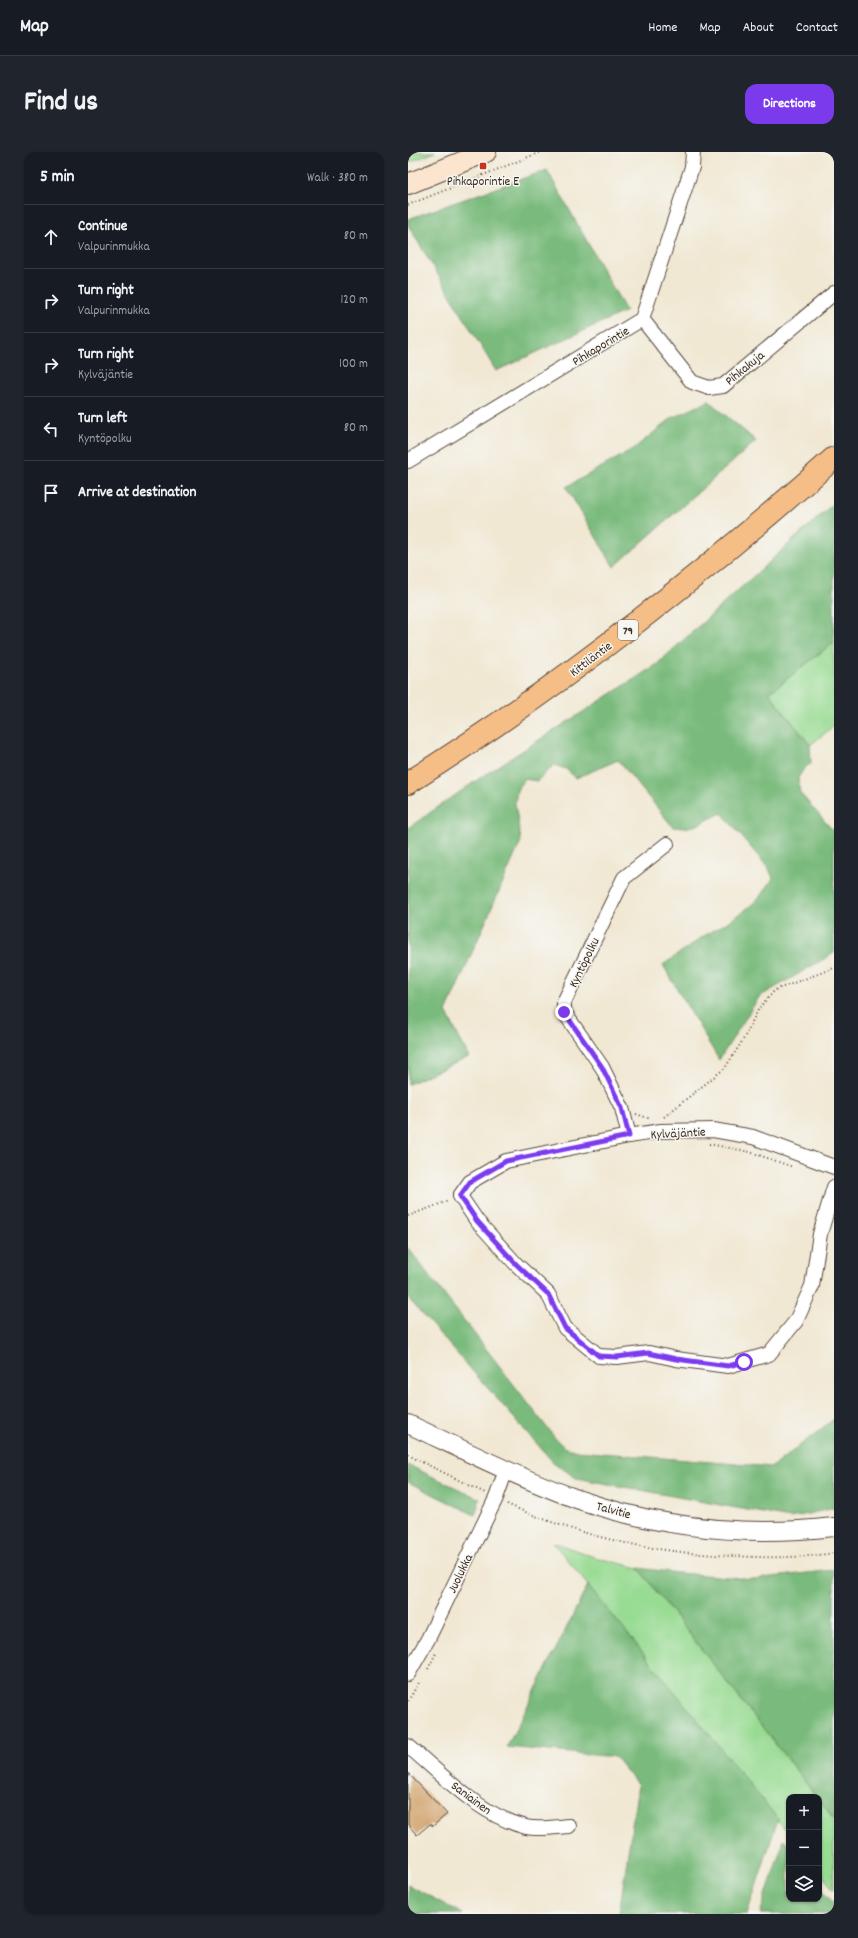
<!DOCTYPE html>
<html lang="en">
<head>
<meta charset="utf-8">
<style>
  body { margin:0; font-family:Dekko,sans-serif; background:#20242c; color:#f1f3f6 }
  .controls { position:absolute; right:12px; bottom:12px; display:grid; overflow:hidden; border-radius:8px; box-shadow:0 1px 3px #0004 }
  .controls button { width:36px; height:36px; display:grid; place-items:center; padding:0; border:0; border-bottom:1px solid #363941; background:#171b24; color:#f1f3f6; font:20px sans-serif }
  .stop { position:absolute; width:12px; height:12px; margin:-9px; border:3px solid #7c3aed; border-radius:50%; background:#fff }
  .stop.end { background:#7c3aed; border-color:#fff; box-shadow:0 1px 4px #0008 }
  .list { margin:0; padding:0; list-style:none }
  h2 { display:flex; justify-content:space-between; align-items:center; height:52px; margin:0; padding:0 16px; font-size:17px }
  h2 small { font-size:13px; font-weight:400; color:#9ea1a6 }
  .list li { display:grid; grid-template-columns:26px 1fr auto; gap:12px; align-items:center; box-sizing:border-box; height:64px; padding:0 16px; border-top:1px solid #363941 }
  .list b { display:block; font-size:15px; white-space:nowrap }
  .list p { margin:0; font-size:13px; white-space:nowrap; color:#9ea1a6 }
  .list em { font-size:13px; font-style:normal; color:#9ea1a6 }
  .icon { flex:none; width:22px; height:22px; fill:none; stroke:currentColor; stroke-width:2; stroke-linecap:round; stroke-linejoin:round }
  .map { position:relative; flex:none; width:426px; height:1762px; overflow:hidden; border-radius:12px }
  header { display:flex; align-items:center; gap:24px; box-sizing:border-box; height:56px; padding:0 20px; background:#171b24; border-bottom:1px solid #363941 }
  header strong { font-size:19px }
  nav { display:flex; gap:22px; margin-inline-start:auto; font-size:14px }
  .intro { display:flex; align-items:center; justify-content:space-between; box-sizing:border-box; height:96px; padding:0 24px }
  h1 { margin:0; font-size:28px }
  .button { padding:10px 18px; border-radius:12px; background:#7c3aed; color:#fff; font-size:14px; font-weight:700 }
  main { display:flex; gap:24px; padding:0 24px }
  aside { flex:1; background:#171b24; border-radius:12px; box-shadow:0 1px 3px #0004 }
  .map>svg:first-child { display:block }
  .green { fill:#98db93; stroke:#6a8258 }
  .forest { fill:#7abb7d; stroke:#5a724e }
  .building { fill:#d2a46e }
  .lines { fill:none; stroke-linecap:round; stroke-linejoin:round }
  .minor-casing { stroke:#564639; stroke-width:16 }
  .tertiary-casing { stroke:#564639; stroke-width:20 }
  .secondary-casing { stroke:#564639; stroke-width:22 }
  .primary-casing { stroke:#564639; stroke-width:24 }
  .path { stroke:#564639; stroke-width:2; stroke-dasharray:1 3; stroke-linecap:butt }
  .minor { stroke:#fff; stroke-width:14 }
  .tertiary { stroke:#fff; stroke-width:18 }
  .secondary { stroke:#fbe5cf; stroke-width:20 }
  .primary { stroke:#f6be87; stroke-width:22 }
  .route { stroke:#7c3aed; stroke-width:5 }
  .poi-dot { fill:#c8321e; stroke:#f6f6f2; stroke-width:1.5 }
  .labels { text-anchor:middle; stroke-width:3; stroke-linejoin:round; paint-order:stroke }
  .shield { fill:#f6f6f2; stroke:#73675e; stroke-width:1 }
  .shield-label { font-size:12px; font-weight:bold; fill:#3b2a1e }
  .poi-label { font-size:13px; fill:#3b2a1e; stroke:#f6f6f2 }
  .street-label { font-size:13px; fill:#3b2a1e; stroke:#f6f6f2 }
</style>
</head>
<body>
<header>
<strong>Map</strong>
<nav><a>Home</a><a>Map</a><a>About</a><a>Contact</a></nav>
</header>
<div class="intro"><h1>Find us</h1><a class="button">Directions</a></div>
<main>
<aside>
<h2>5 min<small>Walk · 380 m</small></h2>
<ul class="list">
<li><svg class="icon" aria-label="ahead" viewBox="0 0 24 24"><path d="M12 20V5M6 11l6-6 6 6"/></svg><div><b>Continue</b><p>Valpurinmukka</p></div><em>80 m</em></li>
<li><svg class="icon" aria-label="right" viewBox="0 0 24 24"><path d="M7 20v-9h11M14 6l5 5-5 5"/></svg><div><b>Turn right</b><p>Valpurinmukka</p></div><em>120 m</em></li>
<li><svg class="icon" aria-label="right" viewBox="0 0 24 24"><path d="M7 20v-9h11M14 6l5 5-5 5"/></svg><div><b>Turn right</b><p>Kylväjäntie</p></div><em>100 m</em></li>
<li><svg class="icon" aria-label="left" viewBox="0 0 24 24"><path d="M17 20v-9H6M10 6l-5 5 5 5"/></svg><div><b>Turn left</b><p>Kyntöpolku</p></div><em>80 m</em></li>
<li><svg class="icon" aria-label="arrive" viewBox="0 0 24 24"><path d="M6 21V4h12l-3 4 3 4H6"/></svg><div><b>Arrive at destination</b></div></li>
</ul>
</aside>
<div class="map">
<svg width="426" height="1762" viewBox="0 0 426 1762">
  <rect width="100%" height="100%" fill="#f6f6f2"/>
  <filter id="ink" filterUnits="userSpaceOnUse"><feTurbulence type="fractalNoise" baseFrequency=".025" numOctaves="2"/><feDisplacementMap in="SourceGraphic" scale="8" xChannelSelector="R" yChannelSelector="G"/><feConvolveMatrix kernelMatrix="1 2 1 2 8 2 1 2 1" color-interpolation-filters="sRGB"/></filter>
  <filter id="wash" filterUnits="userSpaceOnUse"><feTurbulence type="fractalNoise" baseFrequency=".012" numOctaves="4" result="noise"/><feDisplacementMap in="SourceGraphic" scale="16" xChannelSelector="R" yChannelSelector="G"/><feGaussianBlur stdDeviation="0.9" result="paint"/><feColorMatrix in="noise" values="0 0 0 0 0 0 0 0 0 0 0 0 0 0 0 0 0 1.4 0 .05"/><feComposite in="paint" operator="in"/></filter>
  <g filter="url(#wash)">
    <rect width="100%" height="100%" fill="#f1e8d3"/>
    <g class="green">
      <polygon points="0,0 27,0 0,11"/>
      <polygon points="426,490 426,574 402,593 361,541"/>
      <polygon points="145,1390 186,1405 230,1416 409,1645 381,1645 381,1682"/>
      <polygon points="411,1648 426,1667 426,1738 411,1719"/>
    </g>
    <g class="forest">
      <polygon points="139,18 218,159 88,219 0,73 0,67"/>
      <polygon points="301,249 348,289 206,415 158,335 224,298 264,266"/>
      <path d="M426 351V490L361 541 402 593 403 612 397 615 390 626 392 641 426 680V801L351 845 311 908 255 813C268 804 280 795 293 786 322 767 346 759 365 726L361 717 314 661C294 669 289 678 265 675L210 608 168 626 158 617 146 613 129 629 116 627 109 638 107 651 113 689 38 860 61 905 0 932V676L72 626 248 513Z"/>
      <polygon points="0,1096 147,1286 156,1295 169,1299 364,1315 426,1267 426,1356 382,1366 168,1326 145,1310 0,1146"/>
      <polygon points="0,1313 72,1347 67,1363 0,1330"/>
      <polygon points="230,1416 270,1421 346,1427 426,1418 426,1667 411,1648 411,1645 409,1645"/>
      <polygon points="180,1433 370,1667 339,1762 211,1762 230,1633 207,1605 99,1595"/>
      <polygon points="376,1687 381,1694 381,1747 411,1747 411,1733 426,1752 426,1762 352,1762"/>
      <polygon points="0,1733 55,1762 0,1762"/>
    </g>
    <g id="blocks">
      <polygon class="building" points="0,1621 39,1662 25,1674 22,1672 9,1683 0,1673"/>
    </g>
  </g>
  <g filter="url(#ink)">
    <use href="#blocks" fill-opacity="0" stroke="#564639" stroke-width="1"/>
    <g class="lines">
      <g class="minor-casing">
        <g id="minor">
          <polyline points="234,167 284,230 301,236 315,234 426,141"/>
          <polyline points="0,309 234,167 284,15 285,0"/>
          <polyline points="221,984 214,956 194,915 156,860 156,850 216,726 259,692"/>
          <polyline points="426,1015 345,985 305,978 253,979 221,984 98,1009 62,1030 52,1044 69,1069 108,1112 140,1142 157,1176 191,1204 209,1205 241,1201 268,1207 320,1214 361,1202 388,1169 404,1134 412,1082 426,1035"/>
          <polyline points="0,1522 20,1487 88,1346 98,1318"/>
          <path d="M0 1594C36 1624 71 1663 118 1675 131 1678 148 1675 161 1674"/>
        </g>
      </g>
      <g class="tertiary-casing">
        <path id="tertiary" d="M0 1272C56 1298 111 1326 169 1347 252 1376 339 1385 426 1375"/>
      </g>
      <g class="secondary-casing">
        <polyline id="secondary" points="0,32 78,0"/>
      </g>
      <g class="primary-casing">
        <path id="primary" d="M0 631C152 535 292 425 426 306"/>
      </g>
      <g class="path">
        <polyline points="0,53 133,0"/>
        <polyline points="228,962 243,967"/>
        <polyline points="256,965 317,916 335,888 351,856 367,838 426,816"/>
        <polyline points="301,992 342,1000 385,1015"/>
        <polyline points="0,1064 40,1049"/>
        <polyline points="0,1303 77,1341"/>
        <path d="M99 1352C172 1385 246 1401 326 1404 359 1406 393 1406 426 1401"/>
        <polyline points="20,1517 28,1501"/>
        <polyline points="0,1549 12,1529"/>
      </g>
      <use href="#minor" class="minor"/>
      <use href="#tertiary" class="tertiary"/>
      <use href="#secondary" class="secondary"/>
      <use href="#primary" class="primary"/>
    </g>
  </g>
  <g class="lines" filter="url(#ink)">
    <polyline class="route" points="156,860 194,915 214,956 221,984 98,1009 62,1030 52,1044 69,1069 108,1112 140,1142 157,1176 191,1204 209,1205 240,1201 268,1207 320,1214 336,1210"/>
  </g>
  <rect class="poi-dot" x="71" y="10" width="8" height="8" rx="2"/>
  <g class="labels">
    <rect class="shield" x="210" y="468" width="20" height="20" rx="3"/>
    <g class="shield-label">
      <text x="220" y="482">79</text>
    </g>
    <g class="poi-label">
      <text x="75" y="33">Pihkaporintie E</text>
    </g>
    <g class="street-label">
      <text transform="translate(192 193) rotate(-31)" y="5">Pihkaporintie</text>
      <text transform="translate(336 215) rotate(-39)" y="5">Pihkakuja</text>
      <text transform="translate(182 506) rotate(-37)" y="5">Kittiläntie</text>
      <text transform="translate(175 810) rotate(-64)" y="5">Kyntöpolku</text>
      <text transform="translate(270 980) rotate(-3)" y="5">Kylväjäntie</text>
      <text transform="translate(206 1357) rotate(15)" y="5">Talvitie</text>
      <text transform="translate(51 1421) rotate(-64)" y="5">Juolukka</text>
      <text transform="translate(64 1645) rotate(37)" y="5">Saniainen</text>
    </g>
  </g>
</svg>
<div class="controls">
<button>+</button>
<button>−</button>
<button><svg class="icon" aria-label="layers" viewBox="0 0 24 24"><path d="M12 4l9 5-9 5-9-5zM3 14l9 5 9-5"/></svg></button>
</div>
<div class="stop" style="left:336px;top:1210px"></div>
<div class="stop end" style="left:156px;top:860px"></div>
</div>
</main>
</body>
</html>
